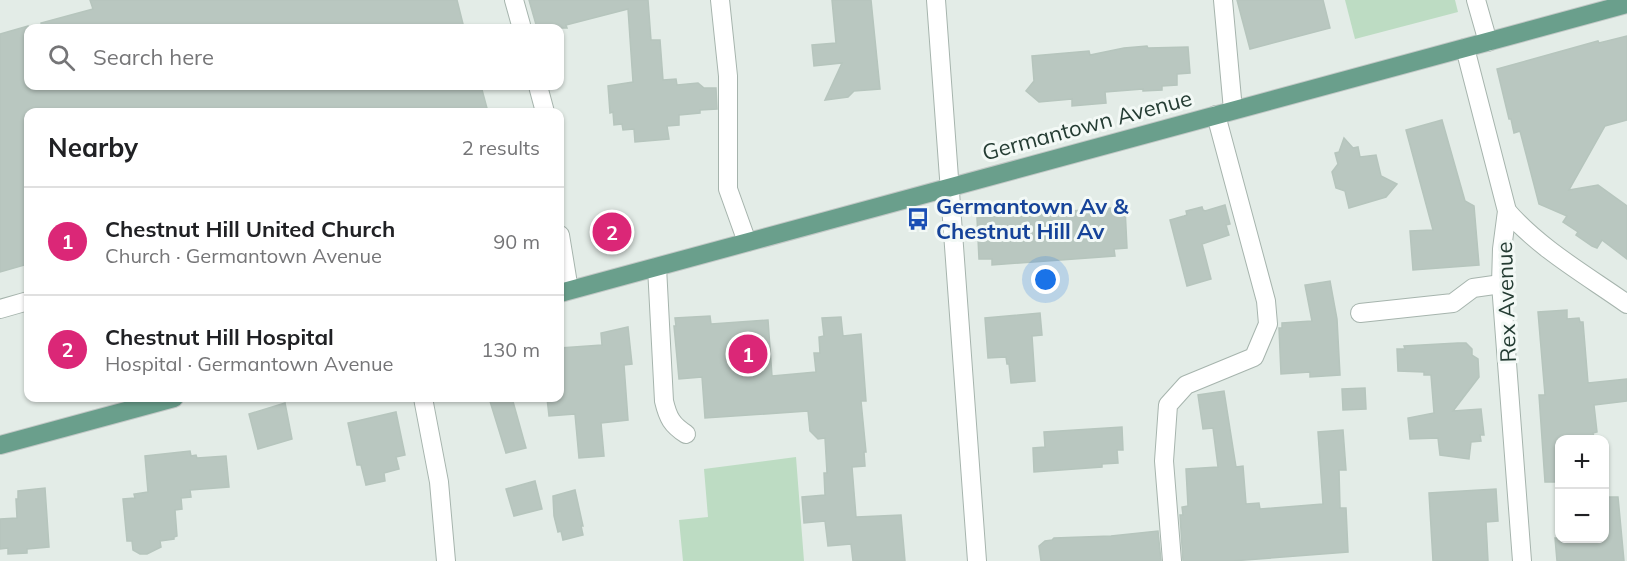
<!DOCTYPE html>
<html lang="en">
<head>
<meta charset="utf-8">
<style>
  body { margin:0; font-family:Mulish,sans-serif; background:#f6f6f6; color:#202124 }
  .controls { position:absolute; right:18px; bottom:18px; display:grid; overflow:hidden; border-radius:12px; box-shadow:0 2px 4px #0004 }
  .controls button { width:54px; height:54px; display:grid; place-items:center; padding:0; border:0; border-bottom:2px solid #e0e0e0; background:#fff; color:#202124; font:30px sans-serif }
  .you { position:absolute; left:1046px; top:280px; width:21px; height:21px; margin:-15px; border:4px solid #fff; border-radius:50%; background:#1a73e8; box-shadow:0 0 0 9px #1a73e833 }
  .badge { display:grid; place-items:center; width:39px; height:39px; border-radius:50%; background:#db2777; color:#fff; font-size:20px; font-weight:700 }
  .pin { position:absolute; translate:-50% -50%; border:3px solid #fff; box-shadow:0 2px 6px #0006 }
  .list { margin:0; padding:0; list-style:none }
  h2 { display:flex; justify-content:space-between; align-items:center; height:78px; margin:0; padding:0 24px; font-size:26px }
  h2 small { font-size:20px; font-weight:400; color:#757577 }
  .list li { display:grid; grid-template-columns:39px 1fr auto; gap:18px; align-items:center; box-sizing:border-box; height:108px; padding:0 24px; border-top:2px solid #e0e0e0 }
  .list b { display:block; font-size:22px; white-space:nowrap }
  .list p { margin:0; font-size:20px; white-space:nowrap; color:#757577 }
  .list em { font-size:20px; font-style:normal; color:#757577 }
  .icon { flex:none; width:33px; height:33px; fill:none; stroke:currentColor; stroke-width:2; stroke-linecap:round; stroke-linejoin:round }
  .map { position:relative; flex:none; width:1627px; height:561px; overflow:hidden }
  .search { position:absolute; background:#fff; box-shadow:0 2px 4px #0004; left:24px; top:24px; width:540px; height:66px; display:flex; align-items:center; gap:15px; box-sizing:border-box; padding:0 21px; border-radius:12px; color:#757577; font-size:22px }
  .panel { position:absolute; background:#fff; box-shadow:0 2px 4px #0004; left:24px; top:108px; width:540px; height:294px; border-radius:12px }
  .map>svg:first-child { display:block }
  .green { fill:#bddcc3 }
  .building { fill:#b9c7c0; stroke:#b6c5bd; stroke-width:1.5 }
  .lines { fill:none; stroke-linecap:round; stroke-linejoin:round }
  .minor-casing { stroke:#a6b4ad; stroke-width:20 }
  .major-casing { stroke:#c2c8c6; stroke-width:20 }
  .minor { stroke:#fff; stroke-width:18 }
  .major { stroke:#6a9f8c; stroke-width:18 }
  .labels { text-anchor:middle; stroke-width:6; stroke-linejoin:round; paint-order:stroke }
  .street-label { font-size:22px; fill:#243c33; stroke:#f3f9f6 }
  .transit-label { font-size:22px; font-weight:bold; fill:#164399; stroke:#f3f9f6; text-anchor:start }
</style>
</head>
<body>
<div class="map">
<svg width="1627" height="561" viewBox="0 0 1627 561">
  <rect width="100%" height="100%" fill="#e3ece7"/>
  <g class="green">
    <polygon points="1345,0 1455,0 1458,12 1355,39"/>
    <polygon points="796,457 804,561 683,561 679,520 708,517 704,469"/>
  </g>
  <g class="building">
    <polygon points="90,0 457,0 464,28 42,28 41,23 93,9"/>
    <polygon points="529,0 648,0 651,40 660,40 663,80 676,79 677,85 698,83 704,88 716,88 717,109 700,110 700,113 679,115 679,125 667,126 669,139 635,142 634,129 623,130 622,124 614,125 613,112 610,113 608,86 633,82 628,9 566,25 567,28 537,28"/>
    <polygon points="832,0 871,0 880,89 854,91 848,97 825,100 842,63 814,66 812,45 836,43"/>
    <polygon points="1237,0 1323,0 1330,28 1250,49"/>
    <polygon points="28,26 28,86 481,86 488,112 28,112 28,264 0,272 0,34"/>
    <polygon points="1627,36 1627,120 1605,126 1569,190 1598,185 1627,206 1627,259 1602,240 1597,248 1592,246 1576,235 1578,232 1563,222 1567,216 1539,204 1520,131 1514,133 1511,119 1509,119 1497,69 1598,41 1599,43"/>
    <polygon points="1147,46 1148,48 1188,47 1190,73 1177,74 1177,85 1162,86 1162,90 1143,91 1143,89 1105,92 1106,103 1072,106 1072,99 1039,102 1026,91 1034,81 1032,56 1089,51 1090,55 1124,48"/>
    <polygon points="1442,120 1465,201 1474,206 1479,265 1413,270 1410,231 1433,230 1406,130"/>
    <polygon points="1344,138 1353,148 1358,147 1360,157 1376,155 1381,176 1397,184 1386,197 1349,208 1345,191 1336,188 1332,172 1338,164 1335,153 1339,152"/>
    <polygon points="1225,205 1230,224 1226,225 1229,235 1202,244 1211,279 1187,286 1170,220 1184,216 1187,215 1186,211 1202,207 1203,210 1205,211"/>
    <polygon points="1125,207 1127,248 1114,249 1115,256 992,265 992,259 979,259 977,218"/>
    <polygon points="1330,281 1337,319 1340,375 1310,377 1310,372 1281,374 1279,328 1282,328 1282,323 1312,321 1305,285"/>
    <polygon points="1567,310 1567,319 1579,318 1580,322 1583,322 1588,383 1627,379 1627,401 1594,405 1597,432 1593,433 1594,437 1560,440 1560,482 1545,482 1539,395 1545,395 1538,312"/>
    <polygon points="1040,313 1042,335 1032,336 1035,381 1011,383 1009,364 1007,364 1006,357 988,358 985,318"/>
    <polygon points="710,316 711,324 768,320 772,376 816,372 814,353 820,353 819,337 824,336 822,318 841,317 843,336 861,334 866,401 861,401 866,452 864,452 865,466 852,467 856,517 901,515 905,561 853,561 851,544 828,546 825,521 804,523 802,497 825,495 824,473 827,473 825,438 818,439 810,431 808,411 705,418 702,377 679,379 674,326 676,326 675,318"/>
    <polygon points="628,327 632,364 624,365 628,420 601,423 604,456 579,458 575,414 549,416 547,398 560,398 560,348 602,345 601,333"/>
    <polygon points="1458,343 1466,343 1472,349 1472,355 1478,359 1479,377 1453,411 1481,409 1484,435 1480,435 1481,441 1471,442 1469,459 1440,455 1438,438 1410,439 1408,418 1434,413 1431,375 1424,375 1424,372 1398,371 1397,349 1405,349 1404,346"/>
    <polygon points="1365,388 1366,409 1343,410 1342,389"/>
    <polygon points="1224,391 1236,467 1243,466 1246,504 1259,503 1260,509 1323,504 1318,432 1343,430 1346,470 1339,470 1340,508 1346,508 1348,552 1232,561 1183,561 1180,515 1183,515 1182,507 1188,506 1186,469 1218,467 1213,428 1203,429 1198,395"/>
    <polygon points="489,398 512,398 526,448 506,453"/>
    <polygon points="285,403 292,439 258,449 249,414"/>
    <polygon points="396,412 405,455 396,457 399,469 384,473 385,481 366,485 361,465 357,465 348,423"/>
    <polygon points="1122,427 1123,450 1117,450 1118,463 1102,464 1102,467 1034,472 1033,448 1045,447 1044,432"/>
    <polygon points="190,451 191,456 196,455 197,458 226,456 229,487 190,490 191,497 181,498 182,509 175,510 177,536 174,537 174,539 160,541 161,547 147,554 140,554 133,550 132,541 127,541 123,499 135,498 134,494 148,492 145,456"/>
    <polygon points="535,481 542,509 514,516 506,489"/>
    <polygon points="45,488 49,547 27,549 27,553 8,554 8,548 0,549 0,519 17,518 16,499 18,499 18,491"/>
    <polygon points="1496,489 1498,521 1486,522 1488,561 1433,561 1429,493"/>
    <polygon points="575,490 583,526 581,526 583,535 563,540 561,531 558,532 554,516 553,496"/>
    <polygon points="1605,497 1618,497 1624,561 1557,561 1555,538 1605,538"/>
    <polygon points="1158,531 1161,561 1041,561 1039,546 1045,541 1052,540 1054,538 1111,536"/>
  </g>
  <g class="lines">
    <g class="minor-casing">
      <g id="minor">
        <polyline points="514,0 521,25"/>
        <polyline points="720,0 728,76 728,189 747,242"/>
        <polyline points="936,0 977,561"/>
        <polyline points="1223,0 1233,110"/>
        <polyline points="1476,0 1488,42"/>
        <polyline points="1465,48 1507,211 1502,249 1501,284 1522,561"/>
        <polyline points="538,86 545,112"/>
        <path d="M1507 211C1540 249 1586 275 1627 304"/>
        <polyline points="560,235 569,290"/>
        <path d="M657 267 664 401C668 418 672 425 686 434"/>
        <polyline points="0,309 28,301"/>
        <polyline points="1360,313 1453,303 1473,288 1501,284"/>
        <polyline points="423,398 439,482 446,561"/>
        <polyline points="1172,561 1164,461 1168,405 1186,385 1254,357 1268,324 1266,301 1216,115"/>
      </g>
    </g>
    <g class="major-casing">
      <g id="major">
        <polyline points="560,293 1627,4"/>
        <polyline points="0,445 174,398"/>
      </g>
    </g>
    <use href="#minor" class="minor"/>
    <use href="#major" class="major"/>
  </g>
  <defs>
    <g id="bus-bare" transform="scale(1.8)"><path d="M-5-6H5V4H4V6H2V4H-2V6H-4V4H-5ZM-3.5-4V0h7V-4ZM-3.5 1.2v1.5H-2V1.2ZM2 1.2v1.5H3.5V1.2Z" fill="#1a4fb4" stroke="#f3f9f6" stroke-width="2.5" paint-order="stroke"/></g>
  </defs>
  <g fill-rule="evenodd">
    <use href="#bus-bare" x="918" y="219"/>
  </g>
  <g class="labels">
    <g class="street-label">
      <text transform="translate(1087 125) rotate(-15)" y="8">Germantown Avenue</text>
      <text transform="translate(1506 302) rotate(-92)" y="8">Rex Avenue</text>
    </g>
    <g class="transit-label">
      <text x="936" y="214">Germantown Av &amp;<tspan x="936" dy="25">Chestnut Hill Av</tspan></text>
    </g>
  </g>
</svg>
<div class="controls">
<button>+</button>
<button>−</button>
</div>
<div class="you"></div>
<div class="pin badge" style="left:748px;top:354px">1</div>
<div class="pin badge" style="left:612px;top:232px">2</div>
<div class="search"><svg class="icon" aria-label="search" viewBox="0 0 24 24"><circle cx="10" cy="10" r="6"/><path d="M15 15l6 6"/></svg>Search here</div>
<section class="panel">
<h2>Nearby<small>2 results</small></h2>
<ul class="list">
<li><span class="badge">1</span><div><b>Chestnut Hill United Church</b><p>Church · Germantown Avenue</p></div><em>90 m</em></li>
<li><span class="badge">2</span><div><b>Chestnut Hill Hospital</b><p>Hospital · Germantown Avenue</p></div><em>130 m</em></li>
</ul>
</section>
</div>
</body>
</html>
